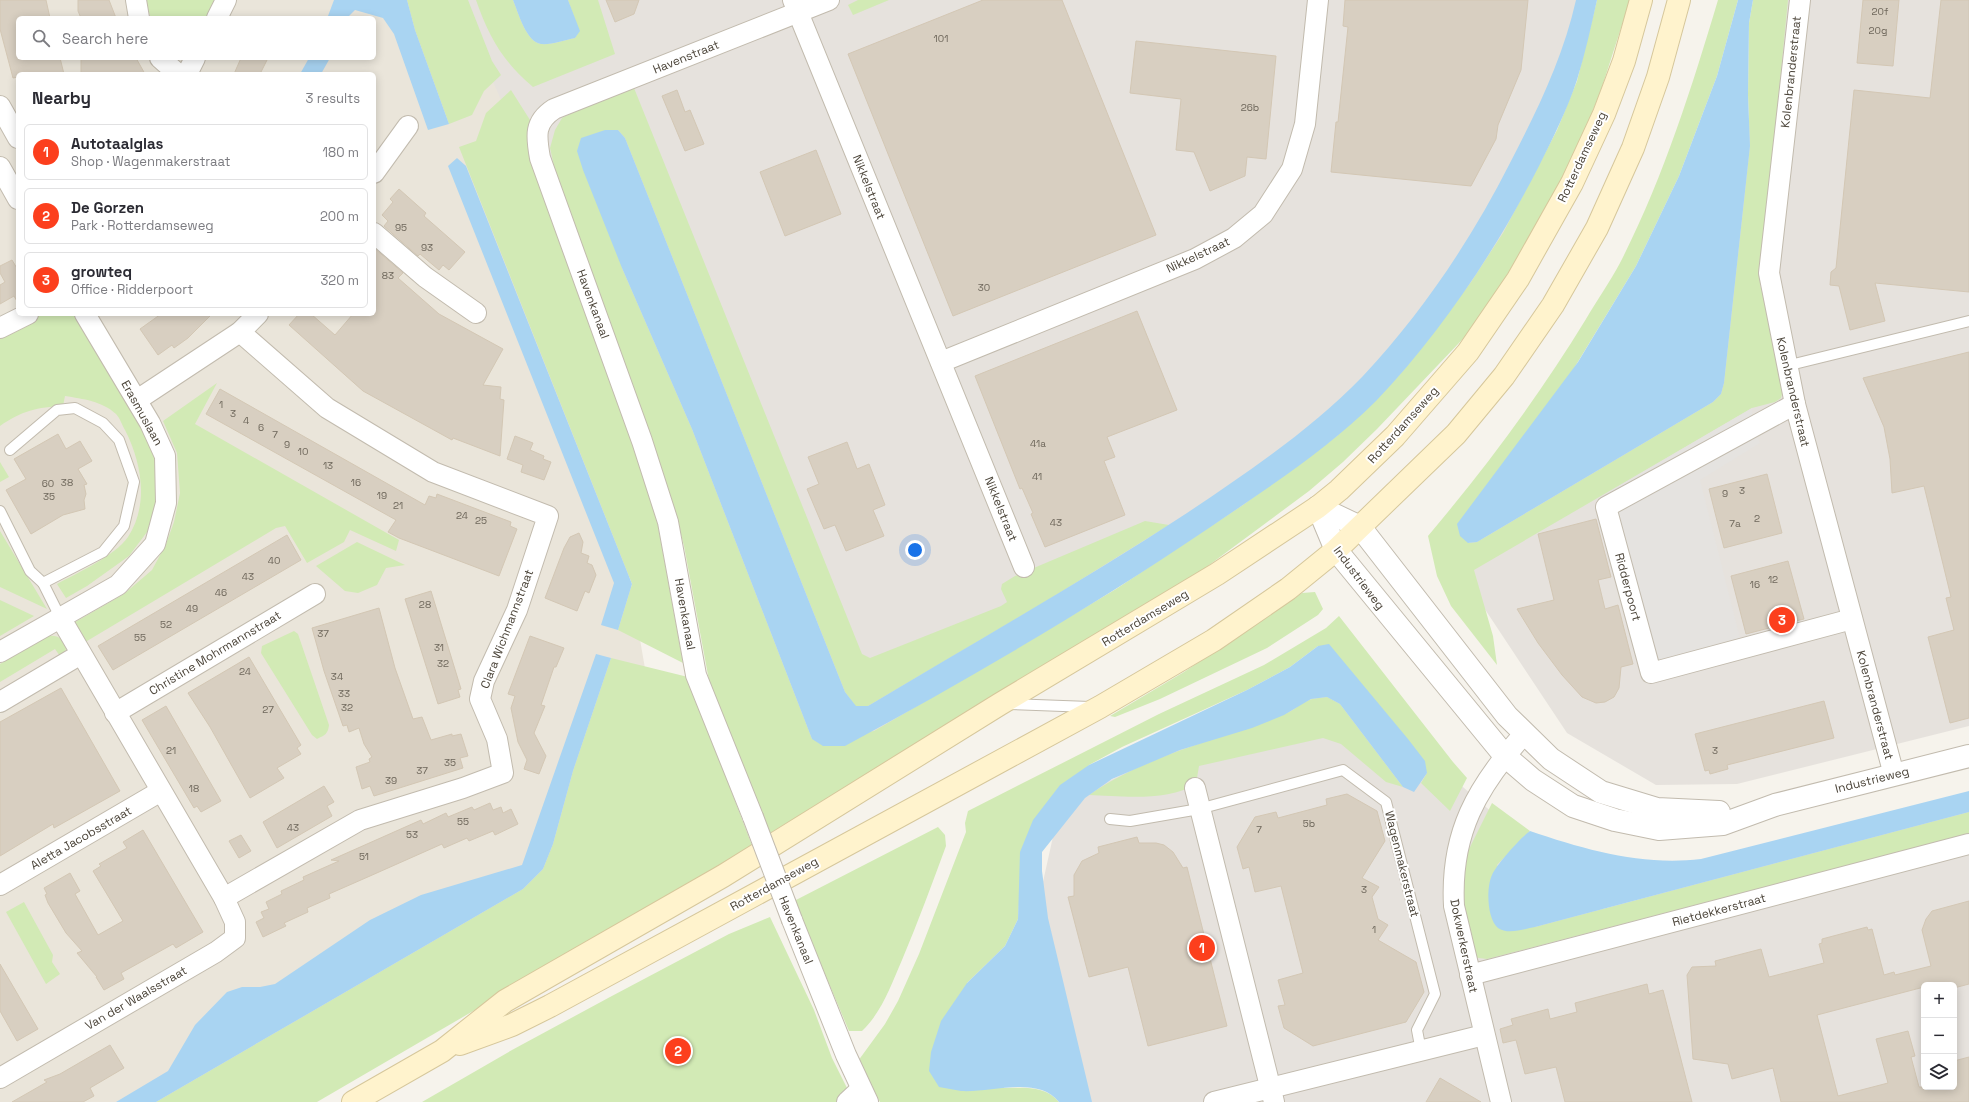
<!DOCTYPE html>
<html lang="en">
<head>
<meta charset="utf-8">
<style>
  body { margin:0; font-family:"Space Grotesk",sans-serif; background:#f2f2f3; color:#2b2b33 }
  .controls { position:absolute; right:12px; bottom:12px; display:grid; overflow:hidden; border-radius:6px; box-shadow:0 2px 10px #0003 }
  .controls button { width:36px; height:36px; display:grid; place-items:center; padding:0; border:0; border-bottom:1px solid #e1e1e2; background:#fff; color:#2b2b33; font:20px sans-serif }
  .you { position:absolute; left:915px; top:550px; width:14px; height:14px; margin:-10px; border:3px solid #fff; border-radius:50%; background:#1a73e8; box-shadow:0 0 0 6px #1a73e833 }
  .badge { display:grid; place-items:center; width:26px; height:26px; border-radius:50%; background:#fc3f1d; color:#fff; font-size:13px; font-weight:700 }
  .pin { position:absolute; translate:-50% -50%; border:2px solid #fff; box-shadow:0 1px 4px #0006 }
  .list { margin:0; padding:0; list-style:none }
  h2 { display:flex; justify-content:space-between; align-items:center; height:52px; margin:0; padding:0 16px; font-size:17px }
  h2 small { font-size:13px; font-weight:400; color:#7c7c81 }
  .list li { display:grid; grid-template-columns:26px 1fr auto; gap:12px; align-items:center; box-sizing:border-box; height:56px; margin:0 8px 8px; padding:0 8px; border:1px solid #e1e1e2; border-radius:6px }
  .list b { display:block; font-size:15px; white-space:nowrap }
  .list p { margin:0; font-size:13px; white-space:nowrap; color:#7c7c81 }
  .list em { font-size:13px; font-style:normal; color:#7c7c81 }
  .icon { flex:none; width:22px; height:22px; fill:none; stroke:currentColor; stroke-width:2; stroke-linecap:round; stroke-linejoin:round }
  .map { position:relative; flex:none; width:1969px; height:1102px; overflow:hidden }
  .search { position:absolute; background:#fff; box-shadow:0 2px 10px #0003; left:16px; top:16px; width:360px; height:44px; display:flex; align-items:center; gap:10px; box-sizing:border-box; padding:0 14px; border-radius:6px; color:#7c7c81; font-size:15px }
  .panel { position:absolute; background:#fff; box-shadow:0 2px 10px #0003; left:16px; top:72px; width:360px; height:244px; border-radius:6px }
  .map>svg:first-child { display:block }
  .residential { fill:#eae5da; fill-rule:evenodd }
  .industrial { fill:#e6e2dd; fill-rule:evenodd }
  .green { fill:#d2eab5 }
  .parking { fill:#e5e3e0 }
  .water { fill:#a9d4f2 }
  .building { fill:#d8cfc1; stroke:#d3c7b4 }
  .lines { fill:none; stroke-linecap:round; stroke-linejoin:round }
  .service-casing { stroke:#c2bbae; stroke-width:12 }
  .minor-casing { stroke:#c2bbae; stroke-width:22 }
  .tertiary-casing { stroke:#c2bbae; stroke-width:24 }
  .secondary-casing { stroke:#d6c79b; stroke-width:24 }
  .service { stroke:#fff; stroke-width:10 }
  .minor { stroke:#fff; stroke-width:20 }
  .tertiary { stroke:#fff; stroke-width:22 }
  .secondary { stroke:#fff3cd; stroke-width:22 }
  .minor-bridge-casing { stroke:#c2bbae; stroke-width:22; stroke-linecap:butt }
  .minor-bridge { stroke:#fff; stroke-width:20 }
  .labels { text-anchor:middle; stroke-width:4; stroke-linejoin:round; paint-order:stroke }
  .number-label { font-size:10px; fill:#6e675b }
  .street-label { font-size:12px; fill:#4b4439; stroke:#fff }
</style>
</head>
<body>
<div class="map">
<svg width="1969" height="1102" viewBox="0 0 1969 1102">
  <rect width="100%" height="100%" fill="#f6f3ec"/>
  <path class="residential" d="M0 0H529L655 726 566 897 246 1102H0ZM18 18H374V58H18ZM18 74H374V314H18Z"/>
  <g class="industrial">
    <polygon points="456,0 1596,0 1487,284 1363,433 827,770 786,730"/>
    <polygon points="1764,0 1969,0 1969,726 1737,784 1656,785 1567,733 1449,555 1715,399"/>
    <path d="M1331 672 1603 909 1969 810V1102H1087L1033 927 1060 805ZM1924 985H1954V1087H1924Z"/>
  </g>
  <g class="green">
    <polygon points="144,0 219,0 210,18 151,18"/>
    <polygon points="407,0 468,0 492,61 501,75 484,91 472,115 449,124 415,30"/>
    <path d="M476 0H513C518 12 526 42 541 44 551 45 565 40 575 38L579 31 568 0H598L615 54 533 87C503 62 489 37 476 0Z"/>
    <polygon points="858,0 889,0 853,15 848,5"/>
    <polygon points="1597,0 1630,0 1601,90 1583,135 1559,186 1532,237 1479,322 1377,429 1343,462 1309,491 1197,574 767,835 710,686 684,546 674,508 554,166 550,148 555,130 562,118 577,110 634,88 862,654 870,658 1001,606 1007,602 1001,589 1002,584 1015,576 1145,521 1169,525 1048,600 868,706 856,707 845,692 625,138 618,130 605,130 622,268 692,429 812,739 874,731 1031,640 1116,589 1243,505 1337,436 1374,402 1403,371 1435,330 1471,282 1503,233 1557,130 1577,81"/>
    <path d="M1718 0H1738L1717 76 1679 176 1636 266 1468 543 1477 542 1713 402 1721 394 1724 383 1750 146 1748 95 1749 23 1753 0H1788L1760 284 1784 386 1781 398 1775 402 1752 408 1474 570 1493 636 1497 665 1451 606 1437 576 1428 536C1486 467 1539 396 1586 319 1597 300 1610 282 1620 263 1663 179 1691 90 1718 0Z"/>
    <polygon points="511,90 530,120 528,149 532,156 642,472 657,520 683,663 618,630 632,584 459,147 476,141 486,113"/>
    <path d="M40 314H78L150 436 161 473 159 500 150 528 129 556 87 586 66 598 57 584C77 573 115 556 128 537 149 505 142 463 125 430 122 425 120 418 116 414 102 401 83 399 65 396L63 406C38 407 21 411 0 426V336Z"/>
    <polygon points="217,383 195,424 399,540 396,551 350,530 344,542 307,563 285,526 276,528 77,647 70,625 124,594 152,570 166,544 174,522 180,493 177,453 163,421"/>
    <polygon points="0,462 9,477 0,482"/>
    <polygon points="0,531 47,609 0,587"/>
    <polygon points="357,542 405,565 386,568 377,585 358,593 345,591 316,566"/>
    <polygon points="1315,592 1323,609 1318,615 1267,648 1160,699 1115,717 1110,716 1184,672 1302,593"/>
    <polygon points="0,600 34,616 0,636"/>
    <path d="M1339 616 1453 762 1467 778 1450 811 1421 783 1427 773 1318 646 1290 667 1247 690 1122 747 1089 765 1020 889 1018 919 1005 946 967 983 1004 1088C1024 1088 1045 1085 1059 1102H880L858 1061 885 1024 898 1001 919 954 966 832 965 823 968 811 1159 714 1264 665 1326 628Z"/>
    <path d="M294 631 298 634 329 725C328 734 325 735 317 739L312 735 261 653 262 646Z"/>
    <path d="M48 636C59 635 63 639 66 649L62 659 55 649 0 682V664Z"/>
    <polygon points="611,658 688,677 753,848 317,1102 156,1102 523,889 543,869 553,844 573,771"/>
    <path d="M1327 697 1340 704 1403 787 1386 782 1341 744 1323 738 1199 766 1196 784C1168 802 1120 796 1089 795 1147 755 1217 740 1282 715 1293 712 1301 702 1312 699 1316 698 1322 698 1327 697Z"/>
    <polygon points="1492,803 1530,831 1497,865 1535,927 1969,812 1969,834 1487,959 1471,957 1465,931 1462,863"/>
    <path d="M938 827 945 835 946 846C932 884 918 922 902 960 891 985 882 1012 862 1031H849L794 901Z"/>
    <polygon points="24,902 53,955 52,962 60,974 46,984 6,912"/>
    <polygon points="770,917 814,1010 832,1058 854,1102 422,1102 512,1050 610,997 729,934"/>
  </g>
  <polygon class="parking" points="1752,408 1752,427 1760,443 1700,480 1745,658 1656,681 1607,493"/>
  <g class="water">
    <polygon points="334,0 407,0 415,30 449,124 428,130 394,34 383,18 355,10 347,18 328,16"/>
    <path d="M513 0H568L580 31 575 38C565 40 551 45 541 44 526 42 518 12 513 0Z"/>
    <path d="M1576 0H1597C1591 27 1585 54 1577 80 1567 110 1553 138 1539 166 1496 250 1441 333 1376 401 1327 450 1266 489 1209 528 1092 607 969 679 845 746H823L812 739 692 429 622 268 583 170 577 151 581 138 605 130H618L625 138 845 692 856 706H868C975 642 1083 581 1187 513 1248 472 1312 429 1363 376 1422 313 1471 240 1510 163 1537 111 1563 58 1576 0Z"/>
    <polygon points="1738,0 1753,0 1749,23 1748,95 1750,146 1724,383 1721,394 1713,402 1477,542 1468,543 1460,536 1457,524 1578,362 1636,266 1679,176 1717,76"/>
    <polygon points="309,58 330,58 321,74 300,74"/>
    <polygon points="457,158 466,166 632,584 618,630 601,625 614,583 448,166"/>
    <path d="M1329 644 1408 739 1425 761 1427 773 1414 792 1403 787 1340 704 1327 697 1311 699 1284 715 1252 728 1180 750 1112 779 1085 798 1042 852V871L1048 918 1092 1102H1059C1038 1075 991 1093 961 1091 954 1090 946 1088 939 1087L929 1071 931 1052 941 1021 967 983 1005 946 1018 919 1020 852 1033 820 1060 785 1089 765 1247 690 1290 667 1318 646Z"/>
    <polygon points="596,654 611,658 573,771 553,844 543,869 523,889 156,1102 116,1102 168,1071 195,1025 227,992 242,987 260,987 275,984 370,920 421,895 522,865"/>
    <path d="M1969 791V812L1535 927C1524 929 1508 935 1498 928 1487 919 1486 888 1492 875 1496 865 1521 837 1530 831 1586 850 1642 866 1701 859Z"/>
  </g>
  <g class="building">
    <polygon points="0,0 46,0 50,18 18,18 18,58 60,58 64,74 18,74 18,77 13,78 0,29"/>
    <polygon points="78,0 109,0 116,18 81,18 78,11"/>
    <polygon points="606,0 639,0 634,14 615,22"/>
    <polygon points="983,0 1062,0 1156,235 953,316 848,54"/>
    <polygon points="1345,0 1528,0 1521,70 1498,125 1496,139 1471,186 1331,172 1336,122 1338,122 1348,27 1343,26"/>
    <polygon points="1863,0 1899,0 1893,66 1857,63"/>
    <polygon points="1941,0 1969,0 1969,292 1875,283 1885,321 1850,330 1839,286 1830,285 1831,272 1836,268 1854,90 1930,98"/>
    <polygon points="1136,41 1276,56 1266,159 1247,157 1245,176 1210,191 1194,152 1176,150 1181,99 1130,93"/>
    <polygon points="81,58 136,58 145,74 81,74"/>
    <polygon points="241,58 268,58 260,74 234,74"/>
    <polygon points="677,90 685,112 690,110 704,144 685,151 662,96"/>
    <polygon points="816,150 841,214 785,236 760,172"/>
    <polygon points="399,189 426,213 424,216 465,252 449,270 443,265 439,270 420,254 418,256 384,226 388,221 382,215 393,202 390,199"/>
    <polygon points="374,248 403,273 398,278 439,314 503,349 483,385 501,387 500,399 504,400 500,456 453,438 452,440 363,391 289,325 299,314 311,314 335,335 353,314 374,314"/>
    <polygon points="12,260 18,270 18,303 14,296 0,304 0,285 5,282 0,273 0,266"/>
    <polygon points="1137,311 1177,410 1107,437 1115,457 1104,461 1125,515 1045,547 1031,514 1033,513 1022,488 1020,489 975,376"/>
    <polygon points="161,314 212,314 188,338 174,348 172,345 158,355 140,329"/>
    <polygon points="1969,352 1969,718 1950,723 1928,637 1954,630 1946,598 1951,597 1924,486 1892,493 1890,459 1884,427 1863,378"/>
    <polygon points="220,389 425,505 429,496 436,498 437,494 511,522 510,526 517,529 499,576 399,538 388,532 396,520 206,414"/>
    <polygon points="58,434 66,449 80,441 92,461 78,469 87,484 84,485 86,494 84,500 85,509 63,515 31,534 6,490 26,479 14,459"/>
    <polygon points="515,436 533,443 530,450 544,456 543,459 551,462 544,480 521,472 523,465 507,459"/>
    <polygon points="847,442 857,469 869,464 885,505 873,510 884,536 846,551 835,525 824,529 807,489 819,484 808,457"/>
    <polygon points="1767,474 1782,533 1724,548 1709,489"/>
    <polygon points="1596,519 1611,577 1598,580 1605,609 1618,605 1633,664 1621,667 1619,688 1614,697 1605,702 1596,703 1582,697 1562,675 1538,643 1517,609 1554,600 1538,534"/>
    <polygon points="579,533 583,542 581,553 589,556 587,563 592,565 596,575 589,593 585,591 577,611 545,598 564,548 570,537"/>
    <polygon points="287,535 301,560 113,670 98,646"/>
    <polygon points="1788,561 1804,619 1746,634 1731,576"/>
    <polygon points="431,591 461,689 458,690 460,697 438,704 405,599"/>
    <polygon points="379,608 395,668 413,719 422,717 431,740 452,734 452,736 461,734 468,756 460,758 463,768 374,796 370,786 362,789 356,767 370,762 369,759 372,757 364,744 359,728 349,732 347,725 343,726 324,671 312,628"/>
    <polygon points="530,636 564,648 556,667 554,667 541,705 545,706 534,733 546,756 539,774 524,769 527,760 518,742 511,708 515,696 508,694"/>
    <polygon points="249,657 301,745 297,748 301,754 277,768 284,778 250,798 210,727 188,693"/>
    <polygon points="61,688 120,791 54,828 53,824 0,856 0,722"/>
    <polygon points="1824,701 1834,738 1727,765 1728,769 1710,774 1709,770 1705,771 1695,734"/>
    <polygon points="166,706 221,801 201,812 197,806 194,808 142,720"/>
    <polygon points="324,786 334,802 327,806 332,816 277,848 263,822"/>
    <polygon points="1347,794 1377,811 1385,841 1362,878 1379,887 1372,897 1378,919 1388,925 1378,940 1416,962 1424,992 1406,1022 1313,1046 1284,1028 1278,1006 1285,1005 1278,980 1303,973 1281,886 1255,892 1249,867 1243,869 1237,847 1255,817 1276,812 1278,818 1327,805 1326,799"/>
    <polygon points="490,803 493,810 501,807 503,813 511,809 518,824 495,835 493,831 469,841 467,838 444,848 442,844 370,876 329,894 330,898 307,908 308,912 284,923 286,926 263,937 256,922 264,918 261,912 269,909 266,902 282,894 281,891 304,880 303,877 339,861 331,860 421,820 423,824 446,813 448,817 472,807 474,810"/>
    <polygon points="143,830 203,932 176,948 173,944 121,973 124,979 104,990 96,977 97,977 77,953 82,951 66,933 48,903 45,895 47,894 44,888 70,873 80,891 75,894 98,935 123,921 93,871 101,866 99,864 127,848 123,842"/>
    <polygon points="241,835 251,851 239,858 229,841"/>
    <polygon points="1137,837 1139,843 1156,843 1164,845 1173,852 1183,868 1187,867 1227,1026 1148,1046 1128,967 1089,977 1068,897 1074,896 1074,875 1082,861 1099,853 1098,847"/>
    <polygon points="1969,901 1969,984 1954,988 1954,985 1924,985 1924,987 1817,1015 1838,1096 1888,1083 1876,1039 1908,1031 1915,1056 1911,1057 1919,1087 1954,1087 1954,1061 1969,1057 1969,1102 1781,1102 1773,1068 1732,1079 1728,1064 1693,1059 1687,975 1692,967 1716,966 1715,961 1761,949 1769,977 1824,963 1819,944 1822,943 1822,939 1867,927 1868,930 1872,929 1884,975 1894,972 1895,975 1931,966 1922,930 1926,919 1932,911"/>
    <polygon points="0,964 38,1029 17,1041 0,1011"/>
    <polygon points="1647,984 1649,994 1663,990 1692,1102 1565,1102 1556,1067 1525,1074 1516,1040 1503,1043 1500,1029 1513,1025 1511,1019 1548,1009 1550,1019 1577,1012 1575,1003"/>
    <polygon points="110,1045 124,1068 90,1088 94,1096 83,1102 12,1102 47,1082 44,1080 60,1074"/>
    <polygon points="1440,1078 1481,1102 1426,1102"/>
  </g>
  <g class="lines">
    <g class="service-casing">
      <g id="service">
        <polyline points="1786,366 1969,321"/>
        <polyline points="10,450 57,410 75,408 103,423 119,440 134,482 124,526 103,552 43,583 60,617"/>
        <polyline points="0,511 30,571 43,583"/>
        <polyline points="1008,704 1090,707"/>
        <polyline points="1110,819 1130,821 1199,809 1343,770 1386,802 1435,994 1417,1030 1421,1051"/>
      </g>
    </g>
    <g class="minor-casing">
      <g id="minor">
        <polyline points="136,0 139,18"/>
        <polyline points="793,0 1024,567"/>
        <polyline points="1800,0 1769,273 1795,404 1894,775"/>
        <polyline points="217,18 226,0"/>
        <polyline points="160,58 178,74"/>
        <polyline points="187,74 195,58"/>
        <polyline points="0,106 18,138"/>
        <polyline points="0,167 18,199"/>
        <polyline points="374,173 408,126"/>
        <polyline points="374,233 425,277 476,313"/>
        <polyline points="0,328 28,314"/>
        <polyline points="941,362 1195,259 1234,238 1263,214 1292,169 1305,124 1318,0"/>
        <polyline points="137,400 240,332 258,314"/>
        <polyline points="1795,404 1606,507 1651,673 1852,619"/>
        <polyline points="0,652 118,585 155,544 166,503 165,456 150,423 85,314"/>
        <polyline points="0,702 81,654"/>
        <polyline points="115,713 315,594"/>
        <polyline points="1195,788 1274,1102"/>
        <path d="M753 817 696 675 668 522 642 441 540 158C536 136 534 122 554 109L829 0"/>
        <polyline points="0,885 161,791"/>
        <polyline points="224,898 360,820 463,788 503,773 497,739 480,699 484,681 517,610 548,516 433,472 327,408 240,332"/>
        <polyline points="792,920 846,1055 868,1102"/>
        <polyline points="1470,975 1969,844"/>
        <polyline points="0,1078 216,952 235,938 235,922 224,898 60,617"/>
        <polyline points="847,1102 861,1089"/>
        <polyline points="1214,1102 1484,1035"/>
        <path d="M1501 1102 1454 906C1450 833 1477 787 1524 734"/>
      </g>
    </g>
    <g class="tertiary-casing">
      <g id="tertiary">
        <polyline points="1318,507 1336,550 1505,756 1533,780 1573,806 1615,820 1659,829 1723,824 1775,805 1969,756"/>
        <polyline points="1318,507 1360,527 1507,716 1551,759 1601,792 1657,809 1719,812"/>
      </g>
    </g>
    <g class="secondary-casing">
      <g id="secondary">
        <polyline points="460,1044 512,1025 550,1006 1100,707 1214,640 1288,589 1336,550 1456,434 1504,376 1553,305 1597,228 1633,148 1658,77 1679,0"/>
        <polyline points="353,1102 442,1051 505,1001 723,876 1000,704 1217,574 1318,507 1339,490 1395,436 1468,352 1518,279 1572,183 1604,114 1624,61 1641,0"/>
      </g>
    </g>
    <use href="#service" class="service"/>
    <use href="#minor" class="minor"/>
    <use href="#tertiary" class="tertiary"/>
    <use href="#secondary" class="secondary"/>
    <g class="minor-bridge-casing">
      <polyline id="minor-bridge" points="753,817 792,920"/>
    </g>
    <use href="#minor-bridge" class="minor-bridge"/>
  </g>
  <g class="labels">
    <g class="number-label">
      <text x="1880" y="15">20f</text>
      <text x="1878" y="34">20g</text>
      <text x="941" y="42">101</text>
      <text x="1250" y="111">26b</text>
      <text x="401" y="231">95</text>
      <text x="427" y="251">93</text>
      <text x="388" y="279">83</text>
      <text x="984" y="291">30</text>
      <text x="221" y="408">1</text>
      <text x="233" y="417">3</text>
      <text x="246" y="424">4</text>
      <text x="261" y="431">6</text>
      <text x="275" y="438">7</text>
      <text x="1038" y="447">41a</text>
      <text x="287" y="448">9</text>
      <text x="303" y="455">10</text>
      <text x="328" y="469">13</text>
      <text x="1037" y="480">41</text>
      <text x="67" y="486">38</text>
      <text x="356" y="486">16</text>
      <text x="48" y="487">60</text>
      <text x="1742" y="494">3</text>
      <text x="1725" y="497">9</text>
      <text x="382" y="499">19</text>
      <text x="49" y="500">35</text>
      <text x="398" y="509">21</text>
      <text x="462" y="519">24</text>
      <text x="1757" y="522">2</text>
      <text x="481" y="524">25</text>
      <text x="1056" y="526">43</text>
      <text x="1735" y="527">7a</text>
      <text x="274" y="564">40</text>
      <text x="248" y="580">43</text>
      <text x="1773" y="583">12</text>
      <text x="1755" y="588">16</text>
      <text x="221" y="596">46</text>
      <text x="425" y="608">28</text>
      <text x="192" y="612">49</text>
      <text x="166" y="628">52</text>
      <text x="323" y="637">37</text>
      <text x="140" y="641">55</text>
      <text x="439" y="651">31</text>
      <text x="443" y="667">32</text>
      <text x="245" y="675">24</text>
      <text x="337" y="680">34</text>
      <text x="344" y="697">33</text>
      <text x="347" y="711">32</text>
      <text x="268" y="713">27</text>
      <text x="171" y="754">21</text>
      <text x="1715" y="754">3</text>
      <text x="450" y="766">35</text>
      <text x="422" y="774">37</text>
      <text x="391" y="784">39</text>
      <text x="194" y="792">18</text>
      <text x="463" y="825">55</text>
      <text x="1309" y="827">5b</text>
      <text x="293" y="831">43</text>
      <text x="1259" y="833">7</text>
      <text x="412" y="838">53</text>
      <text x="364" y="860">51</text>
      <text x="1364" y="893">3</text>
      <text x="1374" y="933">1</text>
    </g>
    <g class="street-label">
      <text transform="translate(686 57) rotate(-22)" y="4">Havenstraat</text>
      <text transform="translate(1791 72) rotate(-84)" y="4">Kolenbranderstraat</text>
      <text transform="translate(1582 157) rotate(-65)" y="4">Rotterdamseweg</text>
      <text transform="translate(869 187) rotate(68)" y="4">Nikkelstraat</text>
      <text transform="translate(1198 255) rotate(-25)" y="4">Nikkelstraat</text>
      <text transform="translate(593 304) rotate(70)" y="4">Havenkanaal</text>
      <text transform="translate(1793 392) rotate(77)" y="4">Kolenbranderstraat</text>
      <text transform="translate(142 413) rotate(61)" y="4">Erasmuslaan</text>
      <text transform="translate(1403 425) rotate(-48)" y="4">Rotterdamseweg</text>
      <text transform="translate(1001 509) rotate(68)" y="4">Nikkelstraat</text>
      <text transform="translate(1359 578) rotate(53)" y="4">Industrieweg</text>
      <text transform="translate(1628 587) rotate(75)" y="4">Ridderpoort</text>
      <text transform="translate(685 614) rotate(80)" y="4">Havenkanaal</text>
      <text transform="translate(1145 618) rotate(-31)" y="4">Rotterdamseweg</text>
      <text transform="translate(507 629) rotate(-69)" y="4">Clara Wichmannstraat</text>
      <text transform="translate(215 653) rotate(-31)" y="4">Christine Mohrmannstraat</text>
      <text transform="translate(1875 705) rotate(75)" y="4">Kolenbranderstraat</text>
      <text transform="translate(1872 780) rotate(-14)" y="4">Industrieweg</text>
      <text transform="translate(81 838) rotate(-30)" y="4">Aletta Jacobsstraat</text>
      <text transform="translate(1402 864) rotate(76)" y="4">Wagenmakerstraat</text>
      <text transform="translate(774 884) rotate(-29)" y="4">Rotterdamseweg</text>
      <text transform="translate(1719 910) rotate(-15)" y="4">Rietdekkerstraat</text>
      <text transform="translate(796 930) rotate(68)" y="4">Havenkanaal</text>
      <text transform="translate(1464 946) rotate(78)" y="4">Dokwerkerstraat</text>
      <text transform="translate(136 998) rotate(-30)" y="4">Van der Waalsstraat</text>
    </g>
  </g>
</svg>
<div class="controls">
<button>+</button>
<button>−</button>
<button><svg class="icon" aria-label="layers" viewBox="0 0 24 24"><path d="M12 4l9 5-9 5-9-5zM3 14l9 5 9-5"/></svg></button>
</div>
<div class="you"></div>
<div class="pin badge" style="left:1202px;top:948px">1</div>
<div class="pin badge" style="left:678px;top:1051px">2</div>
<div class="pin badge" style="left:1782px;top:620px">3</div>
<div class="search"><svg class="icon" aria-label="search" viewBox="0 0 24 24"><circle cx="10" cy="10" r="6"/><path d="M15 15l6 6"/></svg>Search here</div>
<section class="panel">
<h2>Nearby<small>3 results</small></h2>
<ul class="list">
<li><span class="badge">1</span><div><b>Autotaalglas</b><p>Shop · Wagenmakerstraat</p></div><em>180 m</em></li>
<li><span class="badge">2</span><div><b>De Gorzen</b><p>Park · Rotterdamseweg</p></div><em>200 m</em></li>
<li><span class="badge">3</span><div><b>growteq</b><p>Office · Ridderpoort</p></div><em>320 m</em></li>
</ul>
</section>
</div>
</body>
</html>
